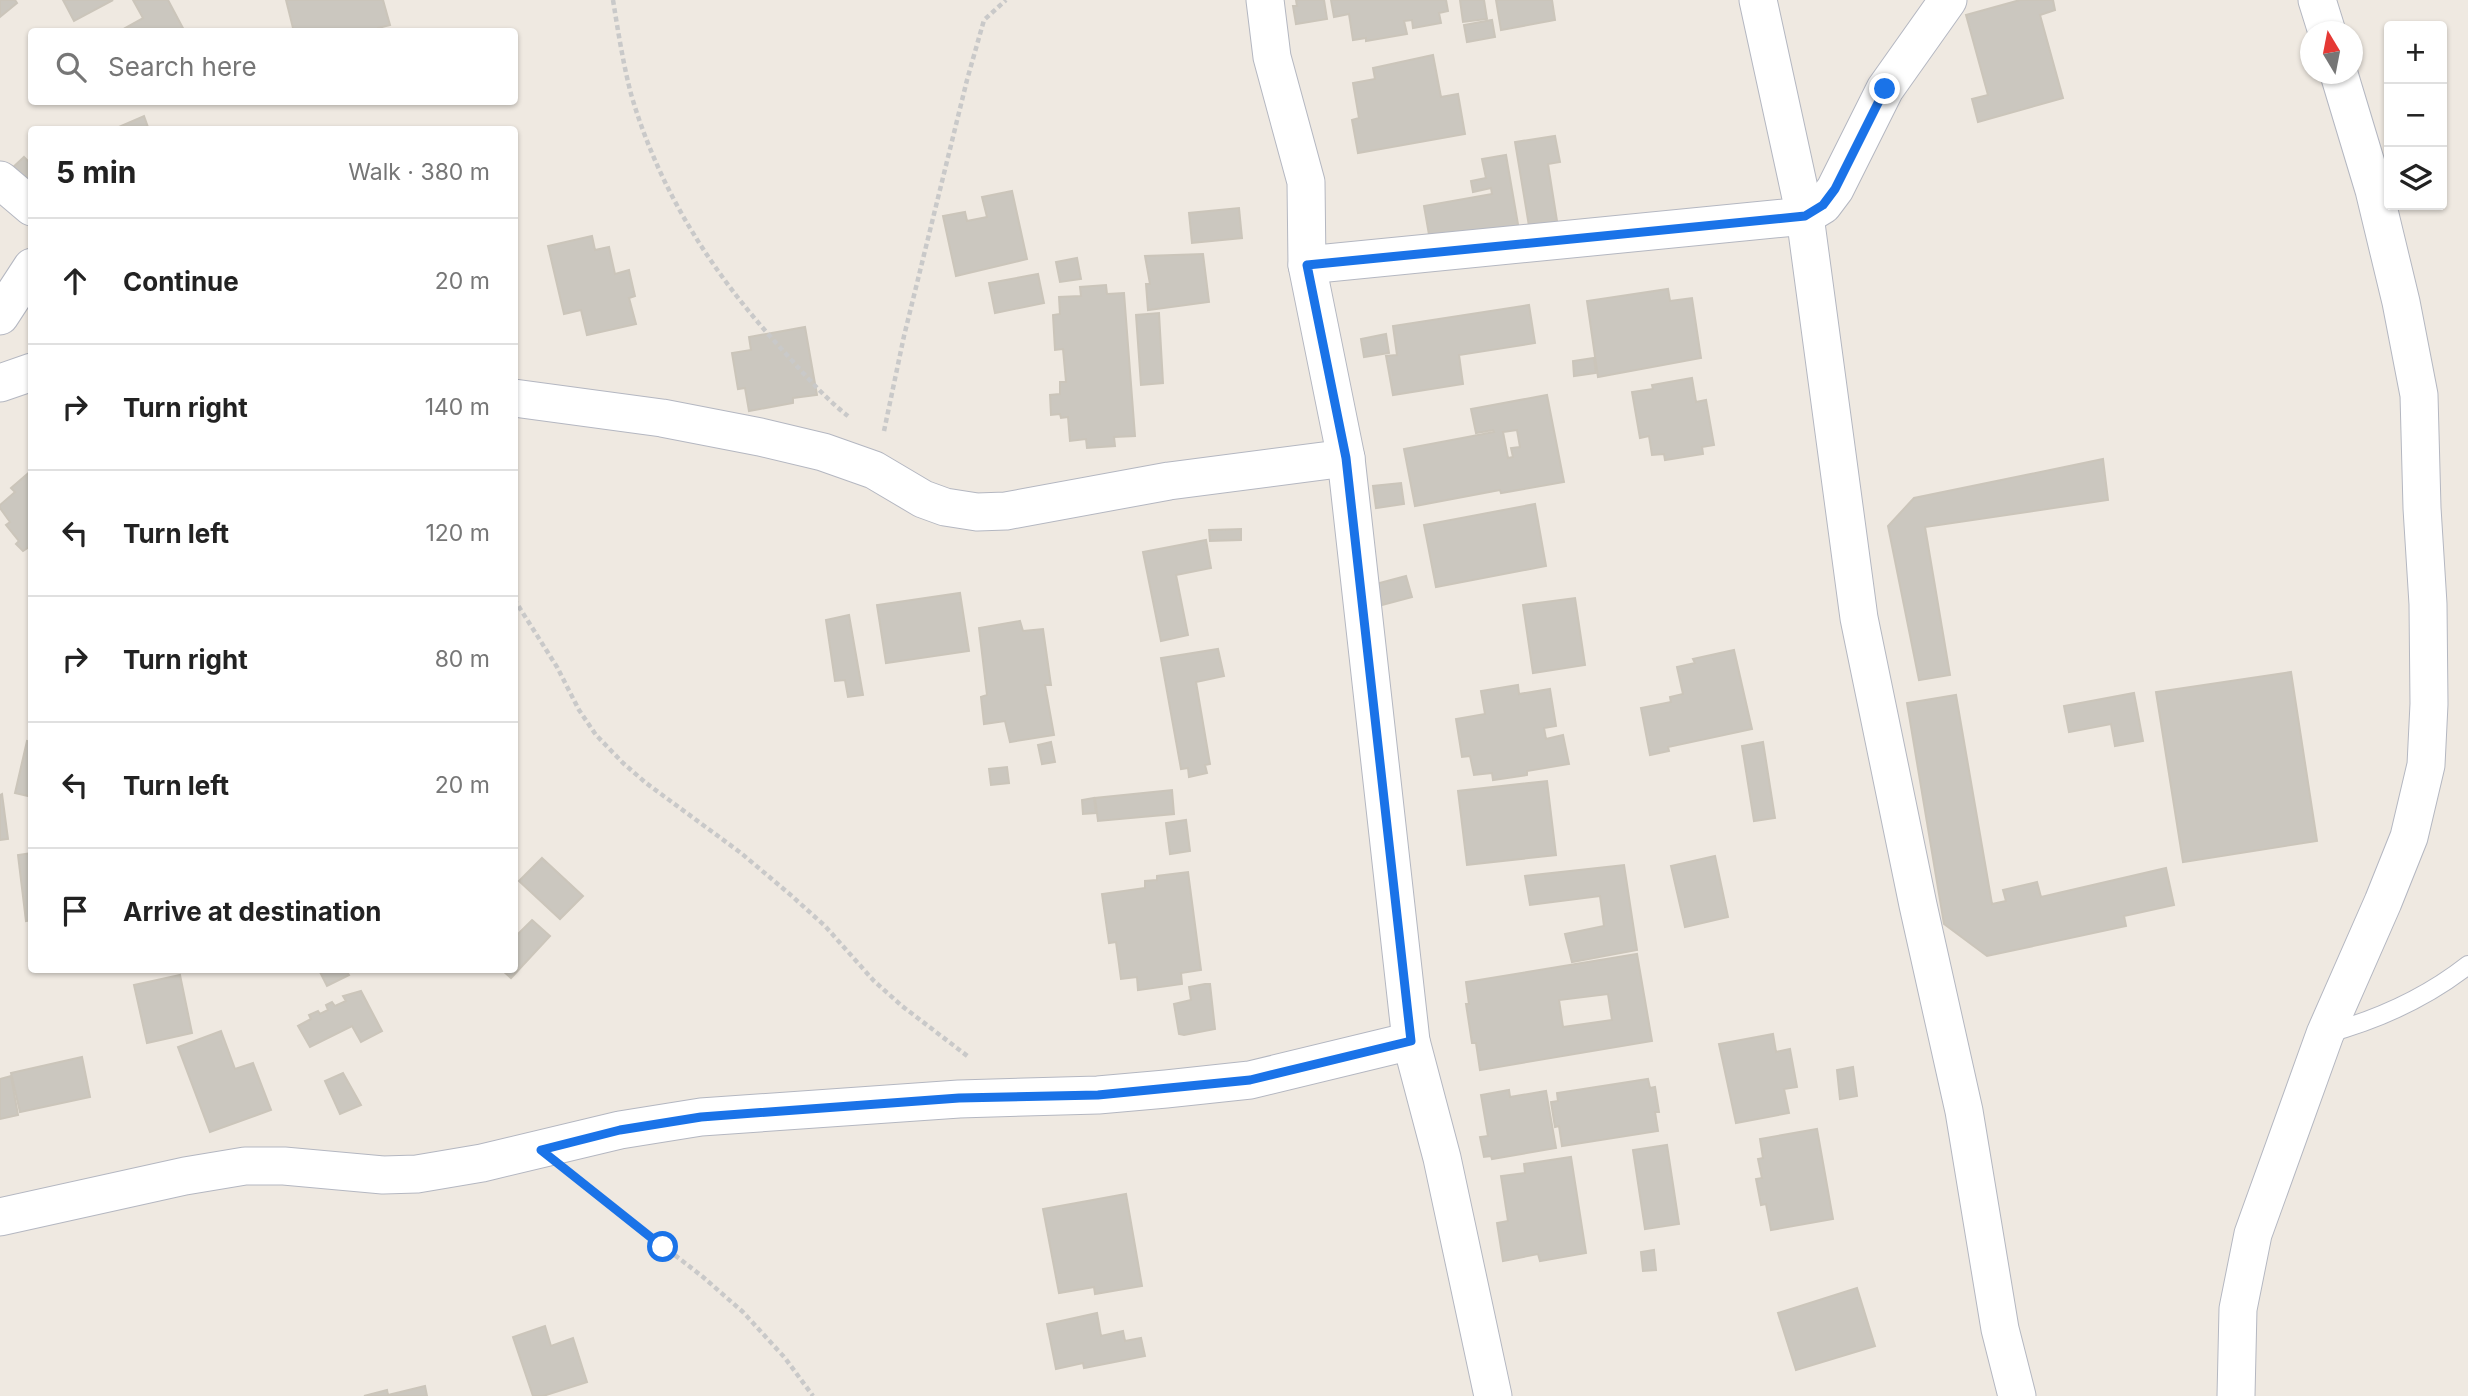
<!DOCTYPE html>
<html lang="en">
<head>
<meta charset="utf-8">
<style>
  body { margin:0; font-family:Inter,sans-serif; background:#f2f2f2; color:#222 }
  .controls { position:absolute; right:21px; top:21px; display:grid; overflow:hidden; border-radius:7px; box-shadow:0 2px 5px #0004 }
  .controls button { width:63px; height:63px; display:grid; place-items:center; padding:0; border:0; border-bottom:2px solid #e0e0e0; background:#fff; color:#222; font:35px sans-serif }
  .compass { position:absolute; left:2300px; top:21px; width:63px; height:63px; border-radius:50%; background:#fff; box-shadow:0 2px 5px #0004; rotate:350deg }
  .stop { position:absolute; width:21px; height:21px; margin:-16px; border:5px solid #1a73e8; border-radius:50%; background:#fff }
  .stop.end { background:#1a73e8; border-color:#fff; box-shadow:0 2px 7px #0008 }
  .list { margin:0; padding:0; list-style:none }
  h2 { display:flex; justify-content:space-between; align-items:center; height:91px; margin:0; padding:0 28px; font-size:30px }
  h2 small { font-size:23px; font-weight:400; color:#767676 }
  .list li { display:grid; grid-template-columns:46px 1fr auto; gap:21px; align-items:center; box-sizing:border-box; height:126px; padding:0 28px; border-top:2px solid #e0e0e0 }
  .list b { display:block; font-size:26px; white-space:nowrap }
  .list em { font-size:23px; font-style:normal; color:#767676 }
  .icon { flex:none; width:38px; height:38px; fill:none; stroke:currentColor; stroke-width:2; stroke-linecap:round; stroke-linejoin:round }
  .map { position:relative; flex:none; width:2468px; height:1396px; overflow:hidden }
  .search { position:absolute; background:#fff; box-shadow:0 2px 5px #0004; left:28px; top:28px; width:490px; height:77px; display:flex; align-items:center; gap:18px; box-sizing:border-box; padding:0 24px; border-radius:7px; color:#767676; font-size:26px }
  .panel { position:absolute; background:#fff; box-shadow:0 2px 5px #0004; left:28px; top:126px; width:490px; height:847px; border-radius:7px }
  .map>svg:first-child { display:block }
  .building { fill:#cbc7bf; stroke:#cbc5ba; stroke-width:2; fill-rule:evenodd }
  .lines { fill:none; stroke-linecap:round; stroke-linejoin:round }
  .service-casing { stroke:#b4b7c1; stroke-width:20 }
  .minor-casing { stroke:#b4b7c1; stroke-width:39 }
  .path { stroke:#c9c9c9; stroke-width:4.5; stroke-dasharray:5 3.5; stroke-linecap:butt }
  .service { stroke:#fff; stroke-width:18 }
  .minor { stroke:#fff; stroke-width:37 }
  .route { stroke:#1a73e8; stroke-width:9 }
</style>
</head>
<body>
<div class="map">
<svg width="2468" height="1396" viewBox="0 0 2468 1396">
  <rect width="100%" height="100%" fill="#efe9e1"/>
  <g class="building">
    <polygon points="0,0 15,0 17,3 0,17"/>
    <polygon points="63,0 113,0 74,21"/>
    <polygon points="133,0 168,0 185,32 118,32 143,18"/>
    <polygon points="286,0 383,0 390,25 378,28 378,32 294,32"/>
    <polygon points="1296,0 1324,0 1327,19 1296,24 1293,6 1297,6"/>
    <polygon points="1331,0 1446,0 1448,11 1439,13 1441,23 1413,28 1412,20 1404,21 1407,34 1366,41 1366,38 1353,40 1349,14 1334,17"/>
    <polygon points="1460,0 1484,0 1487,19 1463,22"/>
    <polygon points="1496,0 1552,0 1555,20 1501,30"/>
    <polygon points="2020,0 2053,0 2055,10 2040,15 2063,98 1978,122 1972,99 1988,95 1966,15"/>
    <polygon points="1492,20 1495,37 1467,42 1464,25"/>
    <polygon points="1433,55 1441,97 1458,94 1465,134 1358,153 1352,120 1359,118 1353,83 1375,79 1373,68"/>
    <polygon points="144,116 149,130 112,130"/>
    <polygon points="1555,136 1560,162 1548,164 1557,221 1529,226 1515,142"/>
    <polygon points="1506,155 1519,230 1431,246 1424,206 1492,194 1491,188 1473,192 1471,181 1486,178 1482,159"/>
    <polygon points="24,157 32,165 32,178 24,185 10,170"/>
    <polygon points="1012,191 1027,259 956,276 943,216 965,212 967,221 987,217 982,197"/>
    <polygon points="1239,208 1242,238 1192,243 1189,213"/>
    <polygon points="592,236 595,250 609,247 615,274 629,270 635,296 629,298 636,324 587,335 581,310 564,314 548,246"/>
    <polygon points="1203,254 1209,302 1148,310 1146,284 1150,284 1145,256"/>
    <polygon points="1077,258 1081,279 1060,282 1056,262"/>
    <polygon points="1038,274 1044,303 995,313 989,283"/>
    <polygon points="1106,285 1107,294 1124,293 1135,436 1114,437 1115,446 1087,448 1086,439 1070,441 1068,417 1061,418 1060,414 1051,415 1050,395 1060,394 1060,382 1066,382 1063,349 1055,350 1053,315 1060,314 1059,297 1081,296 1080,287"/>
    <polygon points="1668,289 1670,301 1692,298 1701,358 1598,377 1587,301"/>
    <polygon points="1529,305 1535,343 1459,355 1463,384 1393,395 1386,356 1397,355 1393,326"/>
    <polygon points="1159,313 1163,383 1141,385 1136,315"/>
    <polygon points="805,327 817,395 793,398 793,403 749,411 745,388 738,389 732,353 751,350 749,337"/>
    <polygon points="1386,334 1389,353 1364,357 1361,339"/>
    <polygon points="1594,358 1596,373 1574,376 1573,361"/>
    <polygon points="1692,378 1696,402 1706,400 1714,445 1702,447 1703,454 1665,460 1664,454 1652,455 1649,436 1640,438 1632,392 1653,389 1652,385"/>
    <path d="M1547 395 1564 482 1501 493 1500 490 1415 506 1404 449 1494 432 1493 430 1476 433 1471 409ZM1517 430 1520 447 1511 448 1513 457 1508 458 1503 432Z"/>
    <polygon points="2103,459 2108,500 1925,527 1950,675 1919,680 1888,526 1914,498"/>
    <polygon points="32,470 32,545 23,551 16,544 19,541 6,525 10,522 0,508 0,505 15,492 11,488"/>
    <polygon points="1401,483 1404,504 1376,508 1373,486"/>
    <polygon points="1535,504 1546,566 1436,587 1424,525"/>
    <polygon points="1241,529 1241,540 1210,541 1209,530"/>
    <polygon points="1206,540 1211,568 1176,575 1188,635 1161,641 1143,552"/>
    <polygon points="1406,576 1412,597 1382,605 1376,584"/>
    <polygon points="960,593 969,651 886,663 877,605"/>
    <polygon points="1575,598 1585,665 1533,673 1523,605"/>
    <polygon points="849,615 863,695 848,697 845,680 835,681 826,620"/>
    <polygon points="1020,621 1023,631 1043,629 1051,685 1045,685 1054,735 1010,742 1005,721 984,724 981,697 987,695 979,628"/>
    <polygon points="1218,649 1224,676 1196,682 1210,764 1205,765 1207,773 1189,777 1188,768 1181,769 1161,658"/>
    <polygon points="1734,650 1752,729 1668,747 1669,751 1650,755 1641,708 1671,702 1670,697 1683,694 1677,667 1695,663 1693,659"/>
    <polygon points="2291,672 2317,841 2183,862 2156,692"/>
    <polygon points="1518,685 1519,694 1550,689 1556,726 1544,728 1546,739 1563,735 1569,764 1527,771 1527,775 1493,780 1492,773 1474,775 1470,756 1462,757 1456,719 1485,714 1481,691"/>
    <polygon points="2134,693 2143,741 2115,746 2111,724 2069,732 2064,706"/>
    <polygon points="1956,695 1992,904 2006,901 2003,890 2037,882 2041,897 2166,868 2174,905 2124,916 2126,926 1987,956 1944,924 1907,703"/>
    <polygon points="27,741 32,742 32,797 15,793"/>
    <polygon points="1051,742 1055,762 1042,764 1038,745"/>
    <polygon points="1763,742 1775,818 1754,821 1742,746"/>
    <polygon points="1007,767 1009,783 991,785 989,769"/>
    <polygon points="1547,781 1556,855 1467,865 1458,791"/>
    <polygon points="1172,790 1174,814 1098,821 1095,798"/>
    <polygon points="2,794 8,839 0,840 0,795"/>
    <polygon points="1094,798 1096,813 1083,814 1082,800"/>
    <polygon points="1186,820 1190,851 1170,854 1166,823"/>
    <polygon points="32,853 32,920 26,921 18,855"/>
    <polygon points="1715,856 1728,917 1685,927 1671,866"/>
    <polygon points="542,858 583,896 560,919 519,881"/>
    <polygon points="1624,865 1637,950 1572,962 1565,934 1604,926 1600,896 1530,905 1525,876"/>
    <polygon points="1188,872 1201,970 1181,973 1182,984 1138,990 1137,977 1121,979 1116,942 1109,943 1102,894 1145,888 1145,881 1157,880 1157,876"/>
    <polygon points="532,920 550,936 511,978 502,970 514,970 514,938"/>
    <path d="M1637 954 1652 1041 1480 1070 1476 1043H1472L1466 1004H1469L1466 982ZM1608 994 1612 1020 1563 1027 1559 1000Z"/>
    <polygon points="319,970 346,970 349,975 327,986"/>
    <polygon points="180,975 192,1033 147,1043 134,985"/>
    <polygon points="1205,984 1210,984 1215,1029 1184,1035 1179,1034 1174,1004 1191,1000 1189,987"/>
    <polygon points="361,991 382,1031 361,1042 352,1026 310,1047 298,1026 311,1019 309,1015 318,1011 320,1014 328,1010 326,1005 332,1002 335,1006 346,1001 343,996"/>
    <polygon points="221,1031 235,1069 253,1063 271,1110 210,1132 178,1047"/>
    <polygon points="1773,1034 1776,1052 1790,1049 1797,1087 1784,1089 1789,1113 1736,1123 1719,1044"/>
    <polygon points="82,1057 90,1097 20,1112 11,1073"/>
    <polygon points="1853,1067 1857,1096 1840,1099 1837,1070"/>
    <polygon points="343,1073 361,1105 340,1114 325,1081"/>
    <polygon points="11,1076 18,1115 0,1119 0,1079"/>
    <polygon points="1648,1079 1650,1088 1655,1087 1659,1112 1655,1112 1658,1131 1562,1146 1559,1126 1555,1127 1551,1102 1558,1101 1557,1093"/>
    <polygon points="1509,1090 1510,1097 1546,1091 1556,1148 1492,1159 1491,1156 1484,1157 1480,1137 1488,1136 1481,1095"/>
    <polygon points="1817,1129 1833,1219 1771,1230 1766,1204 1761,1205 1756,1179 1762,1178 1758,1159 1763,1158 1760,1139"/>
    <polygon points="1667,1145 1679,1224 1645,1229 1633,1150"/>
    <polygon points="1571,1157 1586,1253 1540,1261 1538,1254 1503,1261 1497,1223 1508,1221 1501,1176 1525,1173 1524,1164"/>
    <polygon points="1126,1194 1142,1286 1095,1294 1094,1287 1059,1293 1043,1209"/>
    <polygon points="1654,1250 1656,1270 1643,1271 1641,1252"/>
    <polygon points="1857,1288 1875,1346 1796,1370 1778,1313"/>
    <polygon points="1097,1313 1101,1336 1123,1331 1125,1341 1141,1338 1145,1356 1084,1368 1083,1363 1056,1369 1047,1324"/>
    <polygon points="545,1326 551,1346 573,1338 587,1382 543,1396 533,1396 513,1337"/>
    <polygon points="425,1386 427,1396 364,1396 387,1390 388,1395"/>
  </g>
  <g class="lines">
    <g class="service-casing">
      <path id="service" d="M2325 1034C2377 1020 2426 998 2468 965"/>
    </g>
    <g class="minor-casing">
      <g id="minor">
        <polyline points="1265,0 1272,57 1306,182 1307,265 1346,458 1411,1041 1442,1158 1493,1396"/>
        <polyline points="1758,0 1805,216 1859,618 1918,905 1964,1111 2000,1329 2017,1396"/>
        <polyline points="2317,0 2327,32"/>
        <polyline points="0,180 32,207"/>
        <polyline points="1307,265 1805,216 1823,205 1835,189 1885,89 1948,0"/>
        <polyline points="0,316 32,267"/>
        <polyline points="0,383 32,372"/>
        <polyline points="514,398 662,418 760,437 823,452 874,470 923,499 945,507 977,512 1006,511 1169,481 1346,458"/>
        <polyline points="0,1217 185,1176 245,1166 284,1166 383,1175 417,1174 482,1163 620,1130 701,1117 959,1099 1098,1095 1166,1089 1250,1080 1411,1041"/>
        <polyline points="2236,1396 2238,1309 2253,1234 2325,1034 2383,902 2409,837 2426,765 2429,704 2428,604 2422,508 2419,395 2401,302 2374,190 2339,74"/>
      </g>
    </g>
    <g class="path">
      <path d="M613 0C618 31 623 63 631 94 659 190 711 271 777 344 800 369 821 395 848 416"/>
      <polyline points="884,431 904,336 967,80 984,20 1006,0"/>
      <polyline points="514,599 557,667 579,710 596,735 623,763 646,783 741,853 793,897 825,926 874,981 902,1006 970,1058"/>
      <polyline points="581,1182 703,1277 743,1312 785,1358 813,1396"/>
    </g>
    <use href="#service" class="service"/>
    <use href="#minor" class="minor"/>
  </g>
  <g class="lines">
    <polyline class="route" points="663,1247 541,1150 620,1130 701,1117 959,1098 1098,1095 1250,1080 1411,1041 1346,458 1307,265 1805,216 1823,205 1835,189 1885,89"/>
  </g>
</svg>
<div class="controls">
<button>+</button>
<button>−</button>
<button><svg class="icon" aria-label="layers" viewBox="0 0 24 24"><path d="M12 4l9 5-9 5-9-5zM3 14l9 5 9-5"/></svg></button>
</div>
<svg class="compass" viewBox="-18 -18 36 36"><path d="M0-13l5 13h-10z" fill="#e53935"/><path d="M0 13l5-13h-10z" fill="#767676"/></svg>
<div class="stop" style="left:663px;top:1247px"></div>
<div class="stop end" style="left:1885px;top:89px"></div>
<div class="search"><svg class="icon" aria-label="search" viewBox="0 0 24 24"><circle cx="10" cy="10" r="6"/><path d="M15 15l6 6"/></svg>Search here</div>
<section class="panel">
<h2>5 min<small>Walk · 380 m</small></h2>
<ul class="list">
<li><svg class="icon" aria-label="ahead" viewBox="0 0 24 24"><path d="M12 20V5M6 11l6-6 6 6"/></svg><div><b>Continue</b></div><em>20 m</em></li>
<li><svg class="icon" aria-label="right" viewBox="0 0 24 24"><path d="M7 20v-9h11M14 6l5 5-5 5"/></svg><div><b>Turn right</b></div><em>140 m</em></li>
<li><svg class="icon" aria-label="left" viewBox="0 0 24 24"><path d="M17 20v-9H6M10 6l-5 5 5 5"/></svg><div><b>Turn left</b></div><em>120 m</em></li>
<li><svg class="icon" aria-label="right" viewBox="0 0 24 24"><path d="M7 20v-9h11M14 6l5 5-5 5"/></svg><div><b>Turn right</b></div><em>80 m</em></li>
<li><svg class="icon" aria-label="left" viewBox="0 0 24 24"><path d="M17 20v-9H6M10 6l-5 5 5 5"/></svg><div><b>Turn left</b></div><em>20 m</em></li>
<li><svg class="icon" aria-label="arrive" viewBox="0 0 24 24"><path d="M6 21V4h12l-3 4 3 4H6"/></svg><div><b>Arrive at destination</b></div></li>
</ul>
</section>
</div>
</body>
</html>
